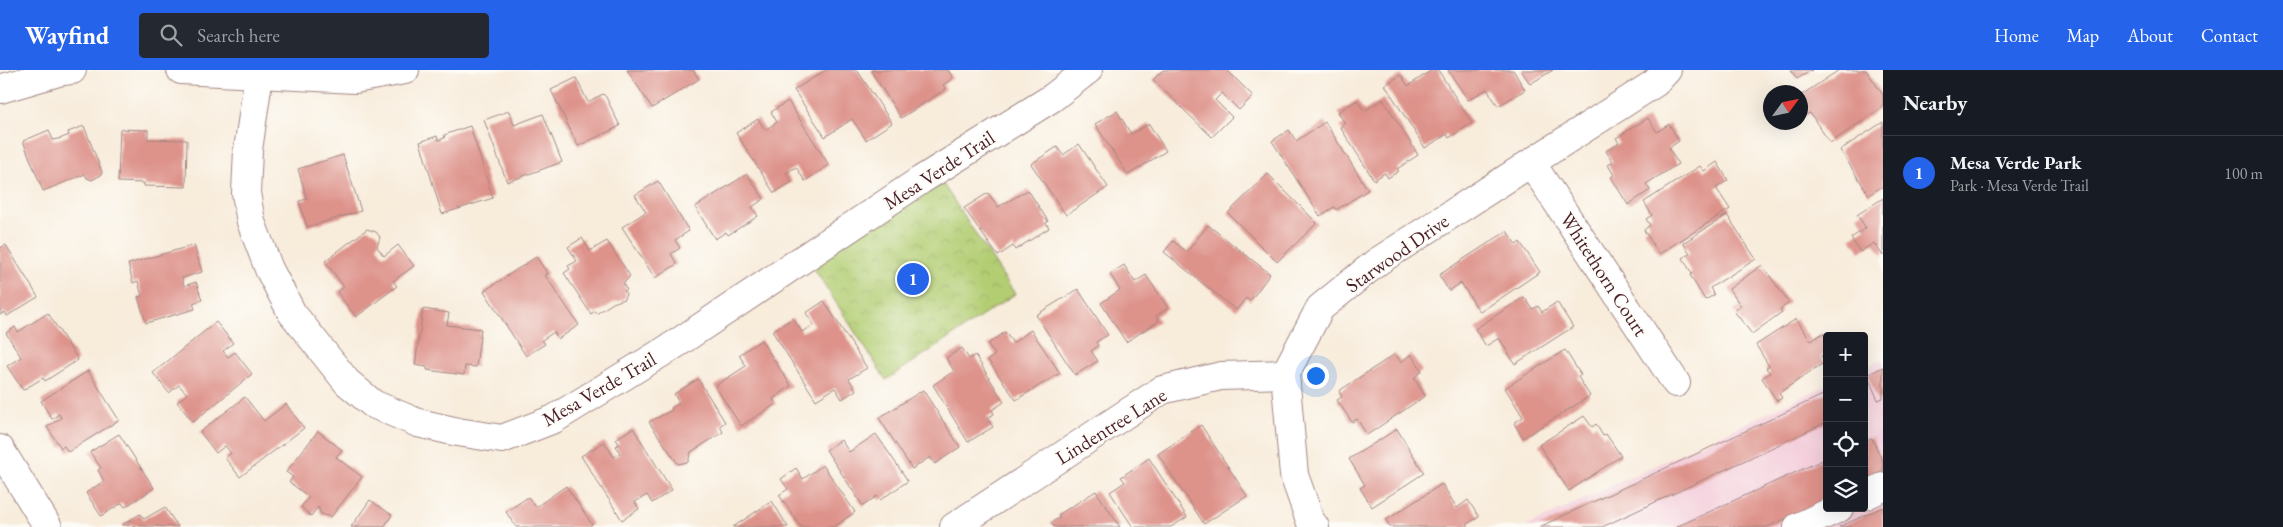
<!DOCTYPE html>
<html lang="en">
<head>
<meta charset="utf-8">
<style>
  body { margin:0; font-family:"EB Garamond",serif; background:#242831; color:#f1f3f6 }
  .controls { position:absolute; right:15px; bottom:15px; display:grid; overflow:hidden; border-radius:5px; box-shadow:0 5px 20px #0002 }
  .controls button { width:45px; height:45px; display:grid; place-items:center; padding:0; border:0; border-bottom:1px solid #363941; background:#171b24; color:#f1f3f6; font:25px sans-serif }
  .compass { position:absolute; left:1763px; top:15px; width:45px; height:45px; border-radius:50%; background:#171b24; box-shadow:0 5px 20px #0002; rotate:57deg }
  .you { position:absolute; left:1315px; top:305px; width:18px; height:18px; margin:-12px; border:4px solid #fff; border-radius:50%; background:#1a73e8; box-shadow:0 0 0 8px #1a73e833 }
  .badge { display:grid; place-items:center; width:32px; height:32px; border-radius:50%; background:#2563eb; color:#fff; font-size:16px; font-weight:700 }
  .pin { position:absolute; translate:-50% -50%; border:2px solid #fff; box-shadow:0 1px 5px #0006 }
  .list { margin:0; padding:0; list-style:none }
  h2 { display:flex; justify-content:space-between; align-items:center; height:65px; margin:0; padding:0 20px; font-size:21px }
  h2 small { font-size:16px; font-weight:400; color:#9ea1a6 }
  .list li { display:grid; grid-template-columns:32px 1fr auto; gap:15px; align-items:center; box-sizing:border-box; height:75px; padding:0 20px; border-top:1px solid #363941 }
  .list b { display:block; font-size:19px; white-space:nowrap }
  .list p { margin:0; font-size:16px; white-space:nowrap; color:#9ea1a6 }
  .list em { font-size:16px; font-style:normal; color:#9ea1a6 }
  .icon { flex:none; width:28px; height:28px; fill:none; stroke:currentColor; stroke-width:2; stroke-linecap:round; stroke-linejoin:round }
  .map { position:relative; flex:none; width:1883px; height:457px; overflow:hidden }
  header { display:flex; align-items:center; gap:30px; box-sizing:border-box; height:70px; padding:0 25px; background:#2563eb; color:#fff }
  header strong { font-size:24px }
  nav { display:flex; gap:28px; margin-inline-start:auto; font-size:18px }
  .search { width:350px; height:45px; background:#242831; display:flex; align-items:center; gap:12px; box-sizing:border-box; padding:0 18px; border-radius:5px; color:#9ea1a6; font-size:19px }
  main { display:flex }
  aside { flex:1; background:#171b24 }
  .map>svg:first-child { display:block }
  .built { fill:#f4cfdc }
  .park { fill:url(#park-crowns); stroke:#7e764e }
  .building { fill:#dd928a }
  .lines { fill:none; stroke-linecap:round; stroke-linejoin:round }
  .minor-casing { stroke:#a18683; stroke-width:30 }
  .minor { stroke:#fff; stroke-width:28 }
  .labels { text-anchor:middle; stroke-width:4; stroke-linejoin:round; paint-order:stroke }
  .street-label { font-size:20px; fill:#4a1f2b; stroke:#fdfcf7 }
</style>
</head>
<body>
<header>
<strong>Wayfind</strong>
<div class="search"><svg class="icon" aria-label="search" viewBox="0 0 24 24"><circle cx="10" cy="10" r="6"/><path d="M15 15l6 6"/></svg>Search here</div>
<nav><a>Home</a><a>Map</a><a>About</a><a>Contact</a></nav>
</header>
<main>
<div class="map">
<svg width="1883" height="457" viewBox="0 0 1883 457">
  <defs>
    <pattern id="park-crowns" width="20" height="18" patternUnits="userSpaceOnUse" patternTransform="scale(1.25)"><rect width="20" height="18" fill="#b2cd72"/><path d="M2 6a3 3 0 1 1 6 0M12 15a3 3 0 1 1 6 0" fill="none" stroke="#9bb063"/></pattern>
  </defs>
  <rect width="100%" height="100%" fill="#fdfcf7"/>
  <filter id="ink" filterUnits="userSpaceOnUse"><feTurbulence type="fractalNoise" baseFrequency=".02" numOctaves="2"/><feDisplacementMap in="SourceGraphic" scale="10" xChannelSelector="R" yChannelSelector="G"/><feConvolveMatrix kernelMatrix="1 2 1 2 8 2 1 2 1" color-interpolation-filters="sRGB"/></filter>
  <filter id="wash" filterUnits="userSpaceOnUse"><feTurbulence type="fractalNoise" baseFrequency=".0096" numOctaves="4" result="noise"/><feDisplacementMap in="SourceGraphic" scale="20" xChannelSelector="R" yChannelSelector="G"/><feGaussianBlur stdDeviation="1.12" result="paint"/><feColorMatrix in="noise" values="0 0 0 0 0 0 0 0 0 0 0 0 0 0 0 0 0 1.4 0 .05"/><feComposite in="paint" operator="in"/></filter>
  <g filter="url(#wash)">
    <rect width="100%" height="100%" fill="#f8ecdb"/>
    <polygon class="built" points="1883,289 1883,457 1525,457 1827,315 1827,438 1864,438 1864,298"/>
    <polygon class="park" points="941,111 1015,224 886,310 811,194"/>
    <g id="blocks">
      <g class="building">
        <polygon points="627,0 693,0 699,9 652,38"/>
        <polygon points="826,0 857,0 892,53 866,70 852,49 825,67 794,20"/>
        <polygon points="873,0 948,0 953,8 943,15 946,19 901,48 871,1"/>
        <polygon points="1163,0 1227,0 1253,26 1239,40 1222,23 1215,30 1232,47 1212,67 1153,10"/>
        <polygon points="1432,0 1438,0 1472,53 1449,68 1447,64 1425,78 1385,15 1401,5 1408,16"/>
        <polygon points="1448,0 1513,0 1525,20 1498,36 1487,19 1468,30"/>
        <polygon points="1521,0 1553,0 1530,14"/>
        <polygon points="1791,0 1812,0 1797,9"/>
        <polygon points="1839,0 1866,0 1883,25 1883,37 1830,73 1810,43 1800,48 1800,26"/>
        <polygon points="576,8 588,32 603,24 606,27 620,56 578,76 551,20"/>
        <polygon points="1383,29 1418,85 1397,99 1399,101 1388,108 1385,103 1374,110 1340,57 1345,54 1338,42 1357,30 1364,41"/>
        <polygon points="788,31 829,95 805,111 796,97 786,103 792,112 774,123 736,63 758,49 765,60 777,52 771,42"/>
        <polygon points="509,41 514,55 543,44 562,92 507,112 484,50"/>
        <polygon points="1117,41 1131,64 1149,54 1166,81 1128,105 1095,54"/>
        <polygon points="1648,48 1657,62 1669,54 1679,71 1669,78 1678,94 1646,114 1650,120 1628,135 1611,107 1614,105 1608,95 1613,92 1606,81 1619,73 1616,68"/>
        <polygon points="1325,52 1368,120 1336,140 1334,137 1320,146 1272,71 1289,60 1296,71"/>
        <polygon points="1883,52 1883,116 1869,125 1840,80"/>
        <polygon points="84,56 102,102 101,105 92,110 87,108 85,104 43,121 23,71 49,60 53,70 62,68 69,65 68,62"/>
        <polygon points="470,56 493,128 442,144 420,72 437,66 438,70 445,68 444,65"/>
        <polygon points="120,59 148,60 148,69 187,70 186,117 144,116 144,113 118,112"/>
        <polygon points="1079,74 1108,117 1066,145 1031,94 1057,77 1063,85"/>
        <polygon points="343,85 361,141 307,157 299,131 307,129 298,99"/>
        <polygon points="1717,92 1728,110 1716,118 1730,139 1659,184 1644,160 1650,155 1646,149 1652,145 1644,132 1700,96 1704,101"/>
        <polygon points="747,104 764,129 752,137 758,146 728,165 726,162 715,169 695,137"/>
        <polygon points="1268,104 1317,153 1277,192 1228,143"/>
        <polygon points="658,111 689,161 675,170 680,178 671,184 677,194 655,208 622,157 646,142 635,125"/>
        <polygon points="1028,120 1048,151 1046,153 1049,158 1015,180 1013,176 998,186 964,138 988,123 998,137"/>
        <polygon points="1883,128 1883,186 1874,173 1860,182 1851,168 1866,158 1857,145"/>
        <polygon points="1727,145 1756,189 1710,218 1714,225 1705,230 1690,205 1692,204 1683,188 1690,183 1683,173"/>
        <polygon points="1208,155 1270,204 1250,231 1246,228 1236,240 1164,182 1173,171 1187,182"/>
        <polygon points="367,159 376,162 380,167 377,177 384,186 398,175 414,196 393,211 397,216 356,247 337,222 344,217 325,191"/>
        <polygon points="1507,161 1516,175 1520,172 1540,202 1480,242 1461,213 1449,221 1439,205"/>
        <polygon points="582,168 590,181 607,171 630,206 623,214 627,220 624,221 626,224 624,229 613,233 596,244 595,241 591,244 564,203 570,199 568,196 577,191 568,177"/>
        <polygon points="6,175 38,227 7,246 5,242 0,245 0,178"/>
        <polygon points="194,175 202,202 182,208 184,216 196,212 202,230 193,233 195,239 146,253 138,227 142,226 138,211 133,213 128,194"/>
        <polygon points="536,187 548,204 545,205 579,255 558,269 554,262 542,270 545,274 526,286 484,221"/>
        <polygon points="1124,195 1135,212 1146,205 1168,238 1156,246 1159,251 1126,272 1101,233 1120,220 1110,204"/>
        <polygon points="1762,195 1789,233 1780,239 1782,242 1752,264 1734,241 1741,236 1729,219"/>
        <polygon points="1078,219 1108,265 1096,272 1098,276 1091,281 1098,291 1075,305 1036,245"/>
        <polygon points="1524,227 1533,239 1538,236 1542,242 1557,232 1573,257 1515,294 1499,268 1486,276 1475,259"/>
        <polygon points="824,231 867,298 849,309 856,320 842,329 835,318 816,330 772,261 793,248 802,262 814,255 806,243"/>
        <polygon points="423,239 449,243 447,255 481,259 476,297 465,296 464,305 427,300 427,297 415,295"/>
        <polygon points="48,243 78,290 45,311 43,308 23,320 7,296 21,287 6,263 15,257 18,262"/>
        <polygon points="1796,249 1811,271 1823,263 1827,269 1827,282 1821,286 1825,292 1779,323 1782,328 1777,331 1762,308 1770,303 1766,298 1769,296 1756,275"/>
        <polygon points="216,252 233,273 223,281 228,287 235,282 252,304 193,352 177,332 187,324 179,315 169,323 153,303"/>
        <polygon points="1031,260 1060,303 1016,330 988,290 995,285 988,274 1005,262 1013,273"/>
        <polygon points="761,270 791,316 773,329 776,334 741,356 715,316 746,296 739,285"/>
        <polygon points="962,278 969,289 975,285 1004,332 992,340 994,344 987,348 993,357 968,372 933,315 954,301 946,288"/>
        <polygon points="1565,280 1581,305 1578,307 1590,326 1523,368 1514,353 1523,347 1505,318"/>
        <polygon points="1395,284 1401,292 1411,284 1422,301 1414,308 1425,326 1367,365 1357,349 1352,352 1337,330 1342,327 1339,321"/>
        <polygon points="1883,297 1883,328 1878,330 1867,305"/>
        <polygon points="88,301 119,350 68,382 64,376 61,378 47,357 61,348 59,344 52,349 41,331"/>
        <polygon points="698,309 725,352 720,356 723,362 691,382 688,392 678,394 649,352 672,340 671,338 679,333 674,324"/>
        <polygon points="923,320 960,377 935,394 930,387 912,399 879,348"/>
        <polygon points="1827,323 1827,352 1602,457 1539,457"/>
        <polygon points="245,327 264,351 286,334 304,358 240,407 225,388 231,383 225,376 216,383 200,362"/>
        <polygon points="1584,346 1592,357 1596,354 1603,366 1606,364 1621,386 1569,421 1539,375"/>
        <polygon points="1201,355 1247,426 1204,454 1158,384"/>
        <polygon points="633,358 672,420 652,433 647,425 635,432 639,439 622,450 581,386 604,372 614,387 620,383 616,376 619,374 616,369"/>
        <polygon points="1397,359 1424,403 1372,437 1360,418 1365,415 1349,389"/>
        <polygon points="318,361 342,380 336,387 362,407 331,447 321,444 318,437 311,446 301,437 309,427 289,412 293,407 286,402"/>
        <polygon points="119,364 154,418 125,437 122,433 101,446 86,423 104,411 98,400 101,398 90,382"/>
        <polygon points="876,364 908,411 880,430 877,426 863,436 826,380 841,370 849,382"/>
        <polygon points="1872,368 1883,392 1883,404 1864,413 1864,371"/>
        <polygon points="1149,388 1187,447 1171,457 1133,457 1110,422 1125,412 1121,407"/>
        <polygon points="1827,388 1827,430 1767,457 1676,457"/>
        <polygon points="823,395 855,442 834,457 801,457 779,425 788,419 781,409 796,398 803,409"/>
        <polygon points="1442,414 1457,438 1468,430 1479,447 1467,454 1469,457 1390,457 1386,450"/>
        <polygon points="566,416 592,454 588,457 516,457 506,442 528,427 536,437"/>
        <polygon points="1096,421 1120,457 1054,457 1051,453 1060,447 1058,445"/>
        <polygon points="370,430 392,445 384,457 351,457"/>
        <polygon points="772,431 788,457 733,457"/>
        <polygon points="165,437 178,457 122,455 140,444 144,449"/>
        <polygon points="1883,437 1883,457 1839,457"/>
      </g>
    </g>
  </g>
  <g filter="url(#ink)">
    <use href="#blocks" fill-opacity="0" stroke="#a18683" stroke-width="1"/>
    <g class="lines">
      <g class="minor-casing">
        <g id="minor">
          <polyline points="181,0 355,9 405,0"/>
          <polyline points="259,4 248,80 246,123 251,152 269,199 292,243 347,312 373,334 418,353 458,362 502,369 554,349 679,272 921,110 1052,28 1088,0"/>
          <polyline points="0,19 58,2 72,0"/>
          <polyline points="1532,94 1676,313"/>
          <polyline points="0,379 48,457"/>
          <polyline points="1864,426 1883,417"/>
          <polyline points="954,457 1162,320 1221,306 1285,304"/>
          <polyline points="1315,457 1310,450 1294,405 1285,304 1320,238 1377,192 1655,13 1667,0"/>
          <polyline points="1798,457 1839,438"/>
        </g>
      </g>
      <use href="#minor" class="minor"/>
    </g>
  </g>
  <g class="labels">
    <g class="street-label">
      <text transform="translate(939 100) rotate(-33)" y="7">Mesa Verde Trail</text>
      <text transform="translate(1397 183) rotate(-35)" y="7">Starwood Drive</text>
      <text transform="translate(1604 204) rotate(57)" y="7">Whitethorn Court</text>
      <text transform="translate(599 319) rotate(-30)" y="7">Mesa Verde Trail</text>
      <text transform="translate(1111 356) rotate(-32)" y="7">Lindentree Lane</text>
    </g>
  </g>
</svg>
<div class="controls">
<button>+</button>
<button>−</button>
<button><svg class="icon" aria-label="locate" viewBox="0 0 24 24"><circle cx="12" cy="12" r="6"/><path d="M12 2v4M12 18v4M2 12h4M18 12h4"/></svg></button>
<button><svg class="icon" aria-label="layers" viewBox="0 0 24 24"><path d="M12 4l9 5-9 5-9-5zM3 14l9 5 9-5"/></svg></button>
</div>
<svg class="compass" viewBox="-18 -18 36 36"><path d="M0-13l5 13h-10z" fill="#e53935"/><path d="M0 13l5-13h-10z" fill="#9ea1a6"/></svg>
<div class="you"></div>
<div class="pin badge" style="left:913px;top:209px">1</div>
</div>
<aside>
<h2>Nearby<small></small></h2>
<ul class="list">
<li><span class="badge">1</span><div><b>Mesa Verde Park</b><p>Park · Mesa Verde Trail</p></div><em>100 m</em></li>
</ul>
</aside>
</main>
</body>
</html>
